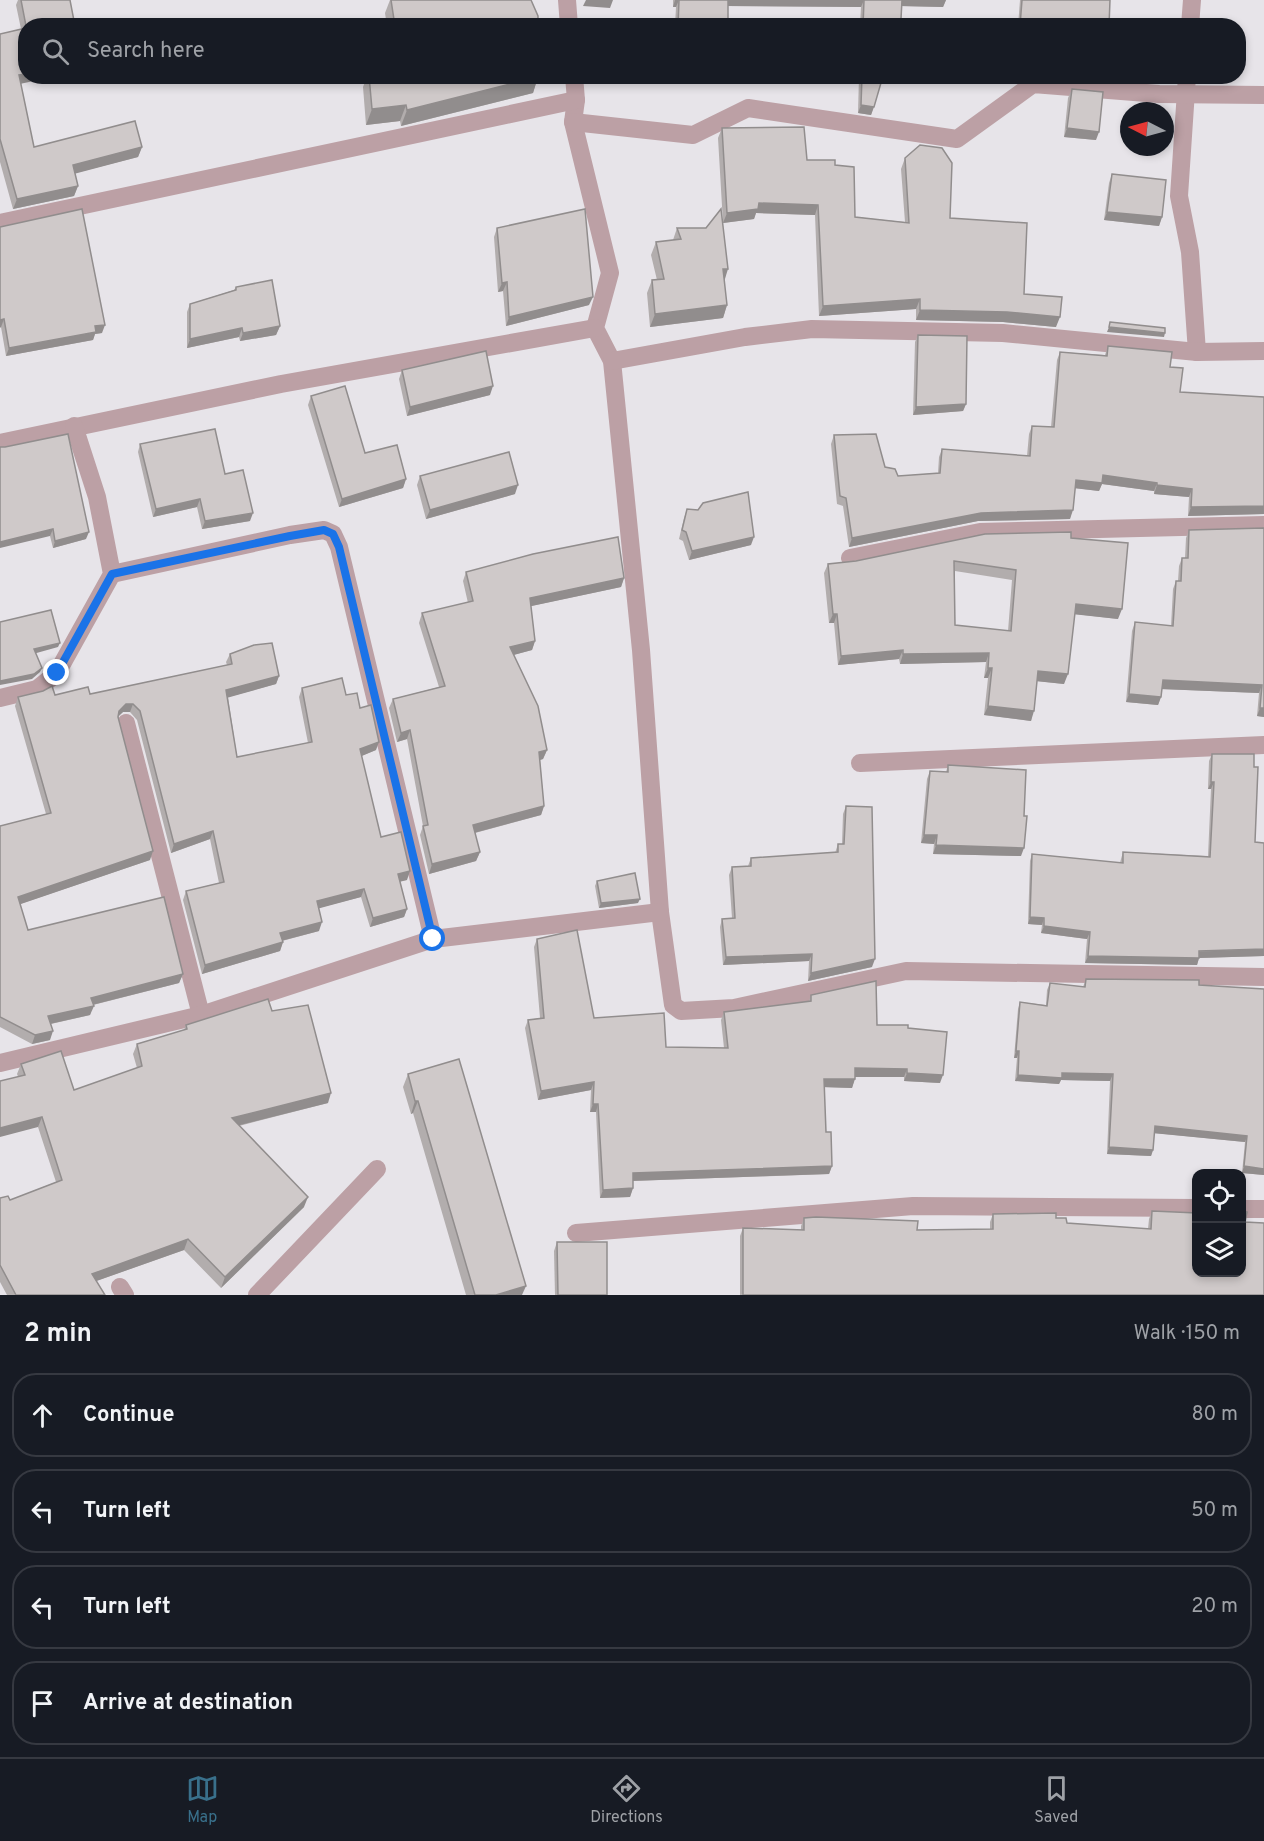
<!DOCTYPE html>
<html lang="en">
<head>
<meta charset="utf-8">
<style>
  body { margin:0; font-family:Overpass,sans-serif; background:#242831; color:#f1f3f6 }
  .controls { position:absolute; right:18px; bottom:18px; display:grid; overflow:hidden; border-radius:12px; box-shadow:0 3px 9px #0003 }
  .controls button { width:54px; height:54px; display:grid; place-items:center; padding:0; border:0; border-bottom:2px solid #363941; background:#171b24; color:#f1f3f6; font:30px sans-serif }
  .compass { position:absolute; left:1120px; top:102px; width:54px; height:54px; border-radius:50%; background:#171b24; box-shadow:0 3px 9px #0003; rotate:276deg }
  .stop { position:absolute; width:18px; height:18px; margin:-14px; border:4px solid #1a73e8; border-radius:50%; background:#fff }
  .stop.end { background:#1a73e8; border-color:#fff; box-shadow:0 2px 6px #0008 }
  .list { margin:0; padding:0; list-style:none }
  h2 { display:flex; justify-content:space-between; align-items:center; height:78px; margin:0; padding:0 24px; font-size:26px }
  h2 small { font-size:20px; font-weight:400; color:#9ea1a6 }
  .list li { display:grid; grid-template-columns:39px 1fr auto; gap:18px; align-items:center; box-sizing:border-box; height:84px; margin:0 12px 12px; padding:0 12px; border:2px solid #363941; border-radius:24px }
  .list b { display:block; font-size:22px; white-space:nowrap }
  .list em { font-size:20px; font-style:normal; color:#9ea1a6 }
  .icon { flex:none; width:33px; height:33px; fill:none; stroke:currentColor; stroke-width:2; stroke-linecap:round; stroke-linejoin:round }
  .map { position:relative; flex:none; width:1264px; height:1295px; overflow:hidden }
  .search { position:absolute; background:#171b24; box-shadow:0 3px 9px #0003; left:18px; right:18px; top:18px; height:66px; display:flex; align-items:center; gap:15px; box-sizing:border-box; padding:0 21px; border-radius:24px; color:#9ea1a6; font-size:22px }
  .sheet { height:462px; background:#171b24 }
  nav { display:flex; justify-content:space-around; align-items:center; box-sizing:border-box; height:84px; border-top:2px solid #363941; background:#171b24; font-size:16px; color:#9ea1a6 }
  nav a { display:grid; justify-items:center; gap:3px }
  nav .on { color:#39708b }
  .map>svg:first-child { display:block }
  .lines { fill:none; stroke-linecap:round; stroke-linejoin:round }
  .street { stroke:#bca0a5; stroke-width:18 }
  .wall { fill:#b2adad; fill-rule:evenodd }
  .shaded-wall { fill:#918d8d }
  .building { fill:#cfc9c9; stroke:#918d8d; stroke-width:1.5; fill-rule:evenodd }
  .route { stroke:#1a73e8; stroke-width:8 }
</style>
</head>
<body>
<div class="map">
<svg width="1264" height="1295" viewBox="0 0 1264 1295">
  <rect width="100%" height="100%" fill="#e7e4e9"/>
  <g class="lines">
    <g class="street">
      <polyline points="567,0 569,26"/>
      <polyline points="1190,26 1192,0"/>
      <polyline points="574,76 576,100 573,122 610,273 595,328 612,361 641,650 660,912 673,1005 681,1011 734,1008 906,971 1264,977"/>
      <polyline points="1187,76 1179,196 1190,252 1197,352"/>
      <polyline points="573,122 693,135 748,108 957,139 1033,84 1159,94 1264,95"/>
      <polyline points="0,223 576,100"/>
      <polyline points="612,361 745,337 812,329 1003,333 1197,352 1264,351"/>
      <polyline points="0,443 281,384 595,328"/>
      <polyline points="850,558 980,532 1264,525"/>
      <polyline points="112,574 290,535 324,530 333,534 339,547 433,939"/>
      <polyline points="0,698 37,689 57,673 112,574 97,497 74,426"/>
      <polyline points="126,723 201,1015"/>
      <polyline points="860,763 1264,745"/>
      <polyline points="0,1063 201,1015 433,939 660,912"/>
      <polyline points="1242,1209 1264,1209"/>
      <polyline points="576,1233 913,1206 1196,1208"/>
      <polyline points="120,1287 125,1295"/>
      <polyline points="257,1295 377,1169"/>
    </g>
  </g>
  <g class="wall">
    <polygon points="18,0 70,0 75,26 26,26 26,76 21,84 34,147 142,147 138,157 75,173 78,186 74,196 13,209 0,162 0,34 21,29 16,5"/>
    <polygon points="390,0 531,0 538,26 387,26 385,13"/>
    <polygon points="673,0 946,0 943,7 902,6 899,26 860,26 861,7 728,6 728,26 675,26 676,7 673,7"/>
    <polygon points="1020,0 1110,0 1109,26 1018,26"/>
    <polygon points="367,76 538,76 533,93 401,126 400,121 366,125 363,87"/>
    <polygon points="859,76 883,76 871,115 858,113"/>
    <polygon points="1072,89 1096,140 1064,137 1068,98"/>
    <polygon points="722,128 807,160 835,165 855,217 905,222 901,169 905,158 950,218 1056,327 1003,322 916,320 916,309 819,316 815,215 756,213 754,219 723,223 718,138"/>
    <polygon points="1112,174 1162,217 1159,226 1104,220 1109,183"/>
    <polygon points="0,227 102,333 95,334 93,340 6,356 1,327"/>
    <polygon points="497,228 589,305 506,326 503,291 498,292 494,237"/>
    <polygon points="677,228 724,280 727,305 723,318 650,327 647,293 652,280 657,280 651,255 656,242 673,240"/>
    <polygon points="236,287 280,326 276,335 240,341 239,337 187,348 187,312 190,304 234,290"/>
    <polygon points="918,335 966,404 963,411 913,415 915,342"/>
    <polygon points="1108,346 1170,367 1180,392 1264,397 1264,514 1188,516 1189,497 1154,494 1154,491 1102,484 1099,491 1075,488 1070,519 978,521 849,547 843,506 837,504 831,444 834,435 885,467 898,476 938,473 939,457 942,449 1027,456 1029,434 1032,426 1051,427 1057,360 1060,352 1105,355"/>
    <polygon points="402,370 490,395 407,416 399,379"/>
    <polygon points="311,396 365,453 406,479 403,488 339,507 308,405"/>
    <polygon points="140,444 225,474 250,521 202,529 197,507 153,517 138,452"/>
    <polygon points="0,447 86,539 53,548 50,536"/>
    <polygon points="420,476 515,494 426,519 417,485"/>
    <polygon points="687,509 698,510 751,545 689,560 683,541 679,539 684,518"/>
    <polygon points="1264,528 1264,717 1257,716 1259,693 1162,689 1161,697 1158,705 1126,702 1132,631 1135,622 1171,626 1173,589 1176,581 1178,581 1179,566 1182,558 1185,558 1186,538 1189,530"/>
    <path d="M1071 538 1118 619 1075 614 1064 684 1037 681 1031 721 984 715 988 678H984L986 662 900 664 899 659 838 665 834 623H829L824 573 828 564ZM955 571 1012 580 1008 631 955 625Z"/>
    <polygon points="466,572 624,578 621,587 531,606 535,641 532,650 513,655 547,750 543,759 540,760 544,806 541,815 475,833 480,852 476,861 429,874 420,835 423,826 407,739 397,742 389,708 393,699 439,687 419,623 422,613 468,603 463,581"/>
    <polygon points="230,654 279,676 276,684 228,697 237,757 308,743 299,697 302,688 346,695 360,708 376,750 361,756 381,837 407,880 400,881 407,909 404,917 370,927 361,897 318,908 319,931 282,941 283,942 280,951 202,974 183,900 186,891 219,883 210,839 171,853 137,720 130,712 123,712 118,717 150,860 20,904 28,930 183,974 179,983 93,1005 90,1015 51,1024 50,1040 32,1044 0,1027 0,826 46,814 15,706 18,697 90,694 227,665 226,662"/>
    <polygon points="1212,754 1255,842 1264,843 1264,956 1199,958 1197,965 1085,963 1087,939 1041,933 1042,925 1028,924 1030,861 1032,854 1120,863 1121,859 1123,852 1208,856 1211,789 1208,789 1209,761"/>
    <polygon points="948,765 1021,856 933,854 934,844 921,843 927,779 930,771 946,772"/>
    <polygon points="846,806 872,967 808,981 809,961 723,965 720,927 722,919 732,918 729,875 732,867 748,866 751,858 835,853 838,844 842,844 843,814"/>
    <polygon points="597,881 638,903 599,908 595,886"/>
    <polygon points="537,939 594,1018 666,1047 724,1048 721,1020 724,1012 809,1001 811,995 877,1025 908,1028 940,1083 904,1081 904,1077 855,1077 852,1088 824,1087 826,1132 832,1166 829,1174 633,1181 633,1188 630,1197 600,1198 596,1112 590,1112 591,1090 538,1100 525,1028 528,1020 540,1018 534,947"/>
    <polygon points="1086,979 1199,985 1264,1175 1242,1173 1245,1142 1154,1133 1153,1150 1151,1156 1107,1154 1110,1081 1061,1080 1059,1084 1015,1081 1017,1058 1014,1058 1018,1009 1020,1002 1046,1005 1047,990 1050,983 1083,987"/>
    <polygon points="272,1011 328,1103 239,1126 304,1207 221,1288 184,1250 96,1281 105,1295 7,1295 0,1282 0,1198 10,1200 56,1182 38,1127 17,1074 21,1064 74,1090 137,1068 133,1054 137,1044 184,1030 186,1025"/>
    <polygon points="408,1074 522,1295 466,1295 413,1113 411,1114 403,1087"/>
    <polygon points="1152,1211 1245,1222 1264,1295 740,1295 740,1236 743,1228 801,1230 801,1226 804,1218 917,1230 990,1229 990,1222 993,1214 1056,1218 1067,1223 1148,1229 1149,1219"/>
    <polygon points="557,1242 607,1295 555,1295 554,1251"/>
  </g>
  <g class="shaded-wall">
    <polygon points="586,0 613,0 610,8 583,6"/>
    <polygon points="675,0 679,0 676,7 673,7"/>
    <polygon points="727,0 864,0 861,7 725,6"/>
    <polygon points="901,0 946,0 943,7 899,6"/>
    <polygon points="26,74 26,76 57,76 15,85 19,75"/>
    <polygon points="674,76 707,76 705,83 671,84"/>
    <polygon points="538,77 533,93 401,126 407,110"/>
    <polygon points="406,105 400,121 366,125 372,109"/>
    <polygon points="861,105 874,107 871,115 858,113"/>
    <polygon points="1067,128 1099,132 1096,140 1064,137"/>
    <polygon points="142,147 138,157 70,175 73,165"/>
    <polygon points="78,186 74,196 13,209 17,199"/>
    <polygon points="759,203 818,205 815,215 756,213 754,219 723,223 727,213"/>
    <polygon points="1107,212 1162,217 1159,226 1104,220"/>
    <polygon points="723,269 728,269 724,282"/>
    <polygon points="507,282 503,291 498,292 502,283"/>
    <polygon points="593,297 589,305 506,326 509,317"/>
    <polygon points="920,299 916,309 819,316 823,306"/>
    <polygon points="727,305 723,318 650,327 655,314"/>
    <polygon points="920,310 1007,312 1060,317 1056,327 1003,322 916,320"/>
    <polygon points="4,319 1,327 0,328 0,320"/>
    <polygon points="105,325 102,333 95,334 93,340 6,356 9,348 95,326"/>
    <polygon points="280,326 276,335 240,341 243,333"/>
    <polygon points="1109,327 1165,333 1164,337 1107,332"/>
    <polygon points="242,328 239,337 187,348 190,339"/>
    <polygon points="493,386 490,395 407,416 410,407"/>
    <polygon points="966,404 963,411 913,415 916,407"/>
    <polygon points="1103,475 1157,483 1154,491 1102,484 1099,491 1073,488 1076,480"/>
    <polygon points="406,479 403,488 339,507 342,499"/>
    <polygon points="518,485 515,494 426,519 430,510"/>
    <polygon points="1157,485 1192,489 1189,497 1154,494"/>
    <polygon points="200,499 197,507 153,517 156,509"/>
    <polygon points="1264,506 1264,514 1188,516 1191,507"/>
    <polygon points="1073,510 1070,519 978,521 849,547 852,538 981,513"/>
    <polygon points="253,513 250,521 202,529 205,521"/>
    <polygon points="53,529 50,536 0,548 0,542"/>
    <polygon points="89,532 86,539 53,548 55,541"/>
    <polygon points="754,537 751,545 689,560 692,551"/>
    <polygon points="624,578 621,587 527,607 530,598"/>
    <polygon points="1076,604 1122,609 1118,619 1072,614"/>
    <polygon points="833,614 837,614 834,623 829,623"/>
    <polygon points="535,641 532,650 506,657 510,647"/>
    <polygon points="60,643 58,647 33,654 34,649"/>
    <polygon points="903,650 899,659 838,665 841,656"/>
    <polygon points="989,653 986,662 900,664 903,654"/>
    <polygon points="42,668 40,672 32,679 0,685 0,681"/>
    <polygon points="988,668 992,668 988,678 984,678"/>
    <polygon points="1038,671 1068,674 1064,684 1035,681"/>
    <polygon points="279,676 276,684 223,699 226,690"/>
    <polygon points="1163,680 1262,685 1259,693 1160,689"/>
    <polygon points="1129,694 1161,697 1158,705 1126,702"/>
    <polygon points="126,704 133,704 130,712 123,712 115,719 119,711"/>
    <polygon points="988,706 1034,711 1031,721 984,715"/>
    <polygon points="1260,708 1264,708 1264,717 1257,716"/>
    <polygon points="410,730 407,739 397,742 401,733"/>
    <polygon points="379,742 376,750 357,758 360,749"/>
    <polygon points="547,750 543,759 536,761 539,752"/>
    <polygon points="1211,782 1214,782 1211,789 1208,789"/>
    <polygon points="544,806 541,815 470,834 473,825"/>
    <polygon points="213,831 210,839 171,853 174,844"/>
    <polygon points="924,835 937,835 934,844 921,843"/>
    <polygon points="936,845 1024,848 1021,856 933,854"/>
    <polygon points="153,851 150,860 15,906 18,897"/>
    <polygon points="480,852 476,861 429,874 432,864"/>
    <polygon points="410,871 407,880 395,883 398,874"/>
    <polygon points="364,889 361,897 313,910 317,901"/>
    <polygon points="640,899 638,903 599,908 601,903"/>
    <polygon points="407,909 404,917 370,927 373,918"/>
    <polygon points="1030,917 1044,918 1042,925 1028,924"/>
    <polygon points="322,922 319,931 277,942 280,933"/>
    <polygon points="1044,926 1090,932 1087,939 1041,933"/>
    <polygon points="283,942 280,951 202,974 205,965"/>
    <polygon points="1264,949 1264,956 1199,958 1197,965 1085,963 1088,956"/>
    <polygon points="812,954 809,961 723,965 726,957"/>
    <polygon points="875,959 872,967 808,981 811,973"/>
    <polygon points="183,974 179,983 88,1006 91,998"/>
    <polygon points="94,1006 90,1015 45,1025 48,1016"/>
    <polygon points="53,1031 50,1040 32,1044 35,1035"/>
    <polygon points="1016,1051 1019,1051 1017,1058 1014,1058"/>
    <polygon points="855,1068 907,1069 904,1077 852,1077"/>
    <polygon points="907,1073 943,1075 940,1083 904,1081"/>
    <polygon points="1062,1073 1113,1074 1110,1081 1061,1080 1059,1084 1015,1081 1018,1075"/>
    <polygon points="824,1079 855,1079 852,1088 821,1087"/>
    <polygon points="594,1082 591,1090 538,1100 541,1091"/>
    <polygon points="331,1093 328,1103 228,1128 232,1118"/>
    <polygon points="415,1101 418,1101 413,1113 411,1114"/>
    <polygon points="593,1104 598,1104 596,1112 590,1112"/>
    <polygon points="42,1117 38,1127 0,1137 0,1128"/>
    <polygon points="1155,1126 1247,1136 1245,1142 1152,1133"/>
    <polygon points="1109,1147 1153,1150 1151,1156 1107,1154"/>
    <polygon points="832,1166 829,1174 630,1181 633,1173"/>
    <polygon points="1244,1166 1264,1169 1264,1175 1242,1173"/>
    <polygon points="633,1188 630,1197 600,1198 603,1190"/>
    <polygon points="308,1197 304,1207 221,1288 225,1277"/>
    <polygon points="188,1239 184,1250 88,1284 92,1274"/>
    <polygon points="526,1286 522,1295 496,1295"/>
  </g>
  <g class="building">
    <polygon points="21,0 70,0 75,26 26,26"/>
    <polygon points="391,0 531,0 538,16 538,26 395,26"/>
    <polygon points="679,0 728,0 728,26 678,26"/>
    <polygon points="864,0 902,0 901,19 899,26 863,26"/>
    <polygon points="1022,0 1110,0 1109,26 1020,26"/>
    <polygon points="26,28 26,74 19,75 34,147 135,121 142,147 73,165 78,186 17,199 0,139 0,34"/>
    <polygon points="369,76 538,76 538,77 407,110 406,105 372,109"/>
    <polygon points="862,76 883,76 874,107 861,105"/>
    <polygon points="1072,89 1103,92 1099,132 1067,128"/>
    <polygon points="804,127 807,160 835,160 835,165 854,167 855,217 909,223 905,158 920,145 942,148 952,163 950,218 1027,223 1024,294 1062,297 1060,317 1007,312 920,310 920,299 823,306 818,205 759,203 758,209 727,213 722,128"/>
    <polygon points="1112,174 1166,180 1162,217 1107,212"/>
    <polygon points="82,209 105,325 95,326 96,332 9,348 4,319 0,320 0,227"/>
    <polygon points="585,209 593,297 509,317 507,282 502,283 497,228"/>
    <polygon points="721,209 728,269 723,269 727,305 655,314 652,280 664,279 656,242 681,239 677,228 706,228"/>
    <polygon points="272,280 280,326 243,333 242,328 190,339 190,304 236,290 236,287"/>
    <polygon points="1110,322 1165,328 1165,333 1109,327"/>
    <polygon points="918,335 967,336 966,404 916,407"/>
    <polygon points="1108,346 1172,352 1170,367 1183,368 1180,392 1264,397 1264,506 1191,507 1192,489 1157,485 1157,483 1103,475 1102,483 1076,480 1073,510 981,513 852,538 846,498 840,496 834,435 876,434 885,467 895,469 898,476 940,473 942,449 1030,456 1032,426 1054,427 1060,352 1107,356"/>
    <polygon points="486,351 493,386 410,407 402,370"/>
    <polygon points="345,386 365,453 397,445 406,479 342,499 311,396"/>
    <polygon points="215,429 225,474 243,470 253,513 205,521 200,499 156,509 140,444"/>
    <polygon points="68,434 89,532 55,541 53,529 0,542 0,447 5,447"/>
    <polygon points="509,452 518,485 430,510 420,476"/>
    <polygon points="748,492 754,537 692,551 686,532 682,530 687,509 698,510 703,503"/>
    <polygon points="1264,528 1264,708 1260,708 1262,685 1163,680 1161,697 1129,694 1135,622 1173,626 1176,581 1181,581 1182,558 1188,558 1189,530"/>
    <path d="M1071 532V538L1128 543 1122 609 1076 604 1068 674 1038 671 1034 711 988 706 992 668H988L989 653 903 654V650L841 656 837 614H833L828 564 856 561 985 534ZM954 561 1016 570 1011 631 955 625Z"/>
    <polygon points="618,537 624,578 530,598 535,641 510,647 538,706 547,750 539,752 544,806 473,825 480,852 432,864 423,826 428,825 410,730 401,733 393,699 445,686 422,613 473,601 466,572 533,554"/>
    <polygon points="51,610 60,643 34,649 42,668 34,674 0,681 0,622"/>
    <polygon points="272,643 279,676 226,690 237,757 312,742 302,688 342,678 346,695 357,693 360,708 371,705 379,742 360,749 381,837 401,832 410,871 398,874 407,909 373,918 364,889 317,901 322,922 280,933 283,942 205,965 186,891 224,882 213,831 174,844 140,711 133,704 126,704 119,711 118,717 153,851 18,897 28,930 164,897 183,974 91,998 94,1006 48,1016 53,1031 35,1035 0,1017 0,826 51,813 18,697 43,691 52,686 55,695 88,687 90,694 232,664 230,654 254,645"/>
    <polygon points="1212,754 1254,754 1254,767 1258,767 1255,842 1264,843 1264,949 1199,951 1199,958 1088,956 1090,932 1044,926 1044,918 1030,917 1032,854 1123,863 1123,852 1210,857 1214,782 1211,782"/>
    <polygon points="948,765 1026,770 1024,816 1027,816 1024,848 936,845 937,835 924,835 930,771 948,772"/>
    <polygon points="846,806 872,807 875,959 811,973 812,954 726,957 722,919 735,918 732,867 751,866 751,858 838,852 838,844 844,844"/>
    <polygon points="635,873 640,899 601,903 597,881"/>
    <polygon points="577,930 594,1018 664,1013 666,1047 728,1048 724,1012 811,1001 811,995 876,981 877,1025 908,1025 908,1028 947,1032 943,1075 907,1073 907,1069 855,1068 855,1079 824,1079 826,1132 831,1132 832,1166 633,1173 633,1188 603,1190 598,1104 593,1104 594,1082 541,1091 528,1020 544,1018 537,939"/>
    <polygon points="1086,979 1199,980 1199,985 1264,989 1264,1169 1244,1166 1247,1136 1155,1126 1153,1150 1109,1147 1113,1074 1062,1073 1062,1078 1018,1075 1019,1051 1016,1051 1020,1002 1047,1006 1050,983 1085,987"/>
    <polygon points="268,999 272,1011 308,1005 331,1093 232,1118 308,1197 225,1277 188,1239 92,1274 105,1295 16,1295 0,1265 0,1198 8,1196 10,1200 62,1180 42,1117 0,1128 0,1081 25,1075 21,1064 61,1051 74,1090 142,1066 137,1044 187,1029 186,1025"/>
    <polygon points="459,1059 526,1286 496,1295 475,1295 418,1101 415,1101 408,1074"/>
    <polygon points="1152,1211 1197,1213 1197,1272 1242,1272 1242,1211 1247,1212 1245,1222 1264,1223 1264,1295 743,1295 743,1228 804,1230 804,1218 816,1217 918,1221 917,1230 993,1229 993,1214 1056,1213 1056,1218 1066,1218 1067,1223 1151,1229"/>
    <polygon points="557,1242 607,1242 607,1295 558,1295"/>
  </g>
  <g class="lines">
    <polyline class="route" points="57,673 112,574 290,536 324,530 333,534 339,547 433,939"/>
  </g>
</svg>
<div class="controls">
<button><svg class="icon" aria-label="locate" viewBox="0 0 24 24"><circle cx="12" cy="12" r="6"/><path d="M12 2v4M12 18v4M2 12h4M18 12h4"/></svg></button>
<button><svg class="icon" aria-label="layers" viewBox="0 0 24 24"><path d="M12 4l9 5-9 5-9-5zM3 14l9 5 9-5"/></svg></button>
</div>
<svg class="compass" viewBox="-18 -18 36 36"><path d="M0-13l5 13h-10z" fill="#e53935"/><path d="M0 13l5-13h-10z" fill="#9ea1a6"/></svg>
<div class="stop" style="left:433px;top:939px"></div>
<div class="stop end" style="left:57px;top:673px"></div>
<div class="search"><svg class="icon" aria-label="search" viewBox="0 0 24 24"><circle cx="10" cy="10" r="6"/><path d="M15 15l6 6"/></svg>Search here</div>
</div>
<section class="sheet">
<h2>2 min<small>Walk · 150 m</small></h2>
<ul class="list">
<li><svg class="icon" aria-label="ahead" viewBox="0 0 24 24"><path d="M12 20V5M6 11l6-6 6 6"/></svg><div><b>Continue</b></div><em>80 m</em></li>
<li><svg class="icon" aria-label="left" viewBox="0 0 24 24"><path d="M17 20v-9H6M10 6l-5 5 5 5"/></svg><div><b>Turn left</b></div><em>50 m</em></li>
<li><svg class="icon" aria-label="left" viewBox="0 0 24 24"><path d="M17 20v-9H6M10 6l-5 5 5 5"/></svg><div><b>Turn left</b></div><em>20 m</em></li>
<li><svg class="icon" aria-label="arrive" viewBox="0 0 24 24"><path d="M6 21V4h12l-3 4 3 4H6"/></svg><div><b>Arrive at destination</b></div></li>
</ul>
</section>
<nav>
<a class="on"><svg class="icon" aria-label="map" viewBox="0 0 24 24"><path d="M3 6l6-2 6 2 6-2v14l-6 2-6-2-6 2zM9 4v14M15 6v14"/></svg>Map</a>
<a><svg class="icon" aria-label="directions" viewBox="0 0 24 24"><path d="M12 3l9 9-9 9-9-9zM9 14v-3h6M13 9l2 2-2 2"/></svg>Directions</a>
<a><svg class="icon" aria-label="saved" viewBox="0 0 24 24"><path d="M7 4h10v16l-5-4-5 4z"/></svg>Saved</a>
</nav>
</body>
</html>
